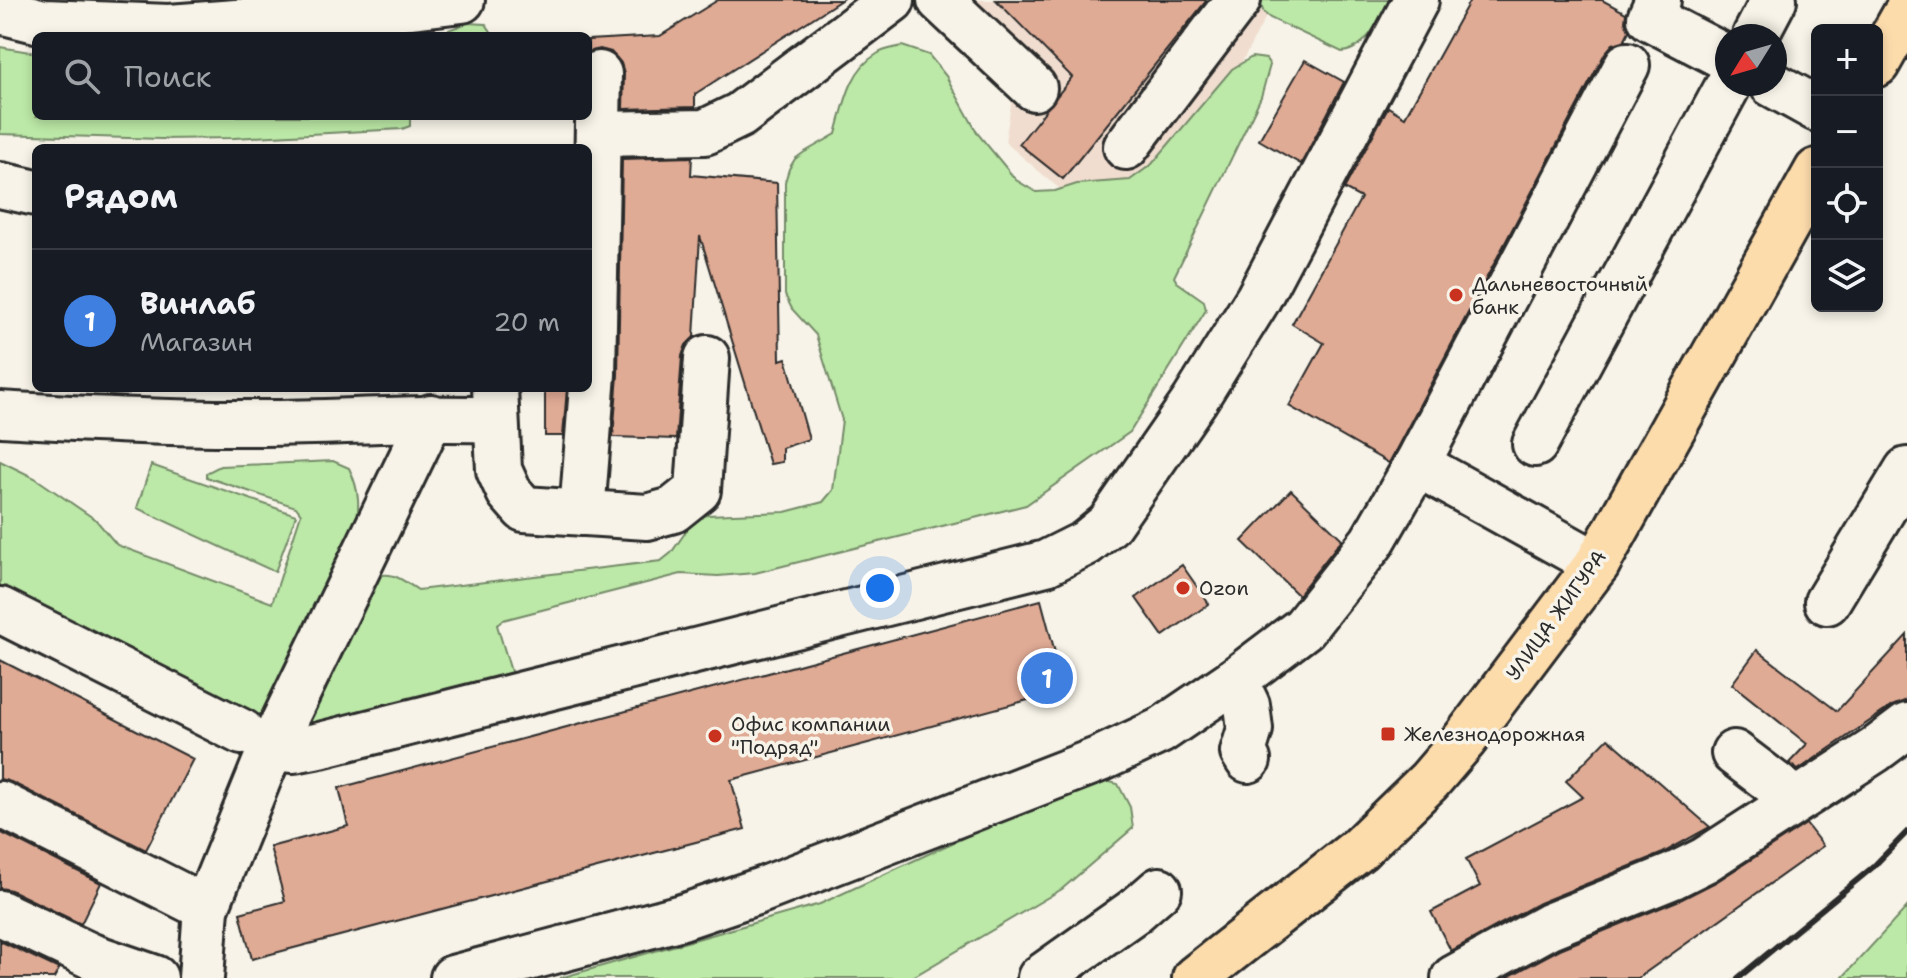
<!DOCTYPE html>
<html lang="ru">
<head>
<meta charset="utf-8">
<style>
  body { margin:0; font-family:"Shantell Sans",sans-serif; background:#20242c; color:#f1f3f6 }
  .controls { position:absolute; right:24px; top:24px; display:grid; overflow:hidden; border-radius:12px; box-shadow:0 4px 12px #0003 }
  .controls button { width:72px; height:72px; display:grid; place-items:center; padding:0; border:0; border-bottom:2px solid #363941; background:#171b24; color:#f1f3f6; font:40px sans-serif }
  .compass { position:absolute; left:1715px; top:24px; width:72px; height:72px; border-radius:50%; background:#171b24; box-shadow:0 4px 12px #0003; rotate:233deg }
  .you { position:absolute; left:880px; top:588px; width:28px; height:28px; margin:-20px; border:6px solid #fff; border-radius:50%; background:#1a73e8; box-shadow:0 0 0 12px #1a73e833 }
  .badge { display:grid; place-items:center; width:52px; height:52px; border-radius:50%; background:#c8321e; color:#fff; font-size:26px; font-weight:700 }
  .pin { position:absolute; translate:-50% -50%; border:4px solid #fff; box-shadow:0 2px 8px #0006 }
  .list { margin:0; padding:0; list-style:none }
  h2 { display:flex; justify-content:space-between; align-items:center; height:104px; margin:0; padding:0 32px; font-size:34px }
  h2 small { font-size:26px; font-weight:400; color:#9ea1a6 }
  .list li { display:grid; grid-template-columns:52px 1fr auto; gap:24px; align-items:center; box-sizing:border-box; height:144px; padding:0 32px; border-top:2px solid #363941 }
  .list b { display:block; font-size:30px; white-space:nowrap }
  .list p { margin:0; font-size:26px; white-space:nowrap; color:#9ea1a6 }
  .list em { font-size:26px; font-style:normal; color:#9ea1a6 }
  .icon { flex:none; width:44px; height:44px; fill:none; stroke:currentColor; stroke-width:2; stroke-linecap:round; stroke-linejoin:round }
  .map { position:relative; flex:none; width:1907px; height:978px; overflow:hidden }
  .search { position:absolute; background:#171b24; box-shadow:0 4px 12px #0003; left:32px; top:32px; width:560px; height:88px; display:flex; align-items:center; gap:20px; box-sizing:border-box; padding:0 28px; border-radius:12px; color:#9ea1a6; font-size:30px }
  .panel { position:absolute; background:#171b24; box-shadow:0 4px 12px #0003; left:32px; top:144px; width:560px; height:248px; border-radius:12px }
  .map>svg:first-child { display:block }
  .built { fill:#f0ddcf }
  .green { fill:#bce9a7; stroke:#748a69; stroke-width:2 }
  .building { fill:#e0ab95; stroke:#2b2b2b; stroke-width:2 }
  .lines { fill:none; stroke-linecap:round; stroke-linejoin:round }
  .minor-casing { stroke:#2b2b2b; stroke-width:50 }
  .major-casing { stroke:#2b2b2b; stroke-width:50 }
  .minor { stroke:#f7f3e8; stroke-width:44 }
  .major { stroke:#fddcac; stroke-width:44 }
  .rail { stroke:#2b2b2b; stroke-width:6 }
  .poi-dot { fill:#c8321e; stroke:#f7f3e8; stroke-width:3 }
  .labels { text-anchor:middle; stroke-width:7; stroke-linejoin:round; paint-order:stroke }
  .poi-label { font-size:20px; fill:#2b2b2b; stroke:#f7f3e8; text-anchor:start }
  .street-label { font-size:20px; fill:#2b2b2b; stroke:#f7f3e8 }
</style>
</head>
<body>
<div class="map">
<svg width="1907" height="978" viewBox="0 0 1907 978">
  <rect width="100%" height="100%" fill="#f7f3e8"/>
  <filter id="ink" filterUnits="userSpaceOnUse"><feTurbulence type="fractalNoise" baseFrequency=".0125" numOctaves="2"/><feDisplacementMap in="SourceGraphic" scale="16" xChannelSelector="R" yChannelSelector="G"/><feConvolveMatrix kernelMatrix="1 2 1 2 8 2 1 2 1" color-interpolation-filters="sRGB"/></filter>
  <g filter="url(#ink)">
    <polygon class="built" points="965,0 1275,0 1228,88 1133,252 1005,142 1018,60"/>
    <g class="green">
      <path d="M1259 0H1390C1380 19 1366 50 1342 52L1270 18 1264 13Z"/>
      <polygon points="467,23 486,24 494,36 433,36"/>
      <path d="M902 46 929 55 946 76 978 134 1016 180 1036 192 1055 191 1077 184 1130 180 1152 164 1232 69 1252 57 1266 59 1270 65 1261 97 1174 277 1177 282 1204 301 1206 310 1130 432 1026 505 755 573 718 576 681 574 503 620 497 625 513 678 309 728 304 715 372 578C391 569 402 580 418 590L661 561 671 553 694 520 707 515 785 512 823 502 833 490 842 420 816 335 792 309 785 295V182L789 169 795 159 803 153 836 134C844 106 849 70 877 54 884 49 895 48 902 46Z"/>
      <polygon points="0,47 36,53 36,116 410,116 410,126 402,129 234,138 161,139 0,134"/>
      <path d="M0 461 35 478 96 520 117 545 272 603 301 514 296 507 206 477V473L220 466 333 461 349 468C360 491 360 507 355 531L265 714H251L0 594Z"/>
      <polygon points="151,465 296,515 275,572 137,508"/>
      <polygon points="1093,778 1118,784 1130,807 1133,828 1062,889 911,978 560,978 820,904"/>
      <polygon points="1907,907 1907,978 1842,978"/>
    </g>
    <g class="building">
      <polygon points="718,0 841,0 695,94 695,107 623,109 624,74 621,63 611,52 600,49 588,52 588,40 660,36"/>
      <polygon points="996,0 1207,0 1063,179 1019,144 1072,77"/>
      <polygon points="1470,0 1602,0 1626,13 1625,21 1629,31 1624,41 1613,44 1605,53 1389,463 1289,406 1324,343 1292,324 1361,198 1344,189 1388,107 1405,117"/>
      <polygon points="1305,60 1344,82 1301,164 1259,140"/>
      <polygon points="692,157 691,175 777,183 780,360 786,358 809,439 782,448 782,462 770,464 700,236 694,337 686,345 682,356 676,439 613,437 618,375 622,159"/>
      <polygon points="545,388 567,388 563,436 545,436"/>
      <polygon points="1291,490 1342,539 1298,595 1242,541"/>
      <polygon points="1182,565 1209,604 1163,636 1136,598"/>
      <polygon points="1041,600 1065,690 731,780 745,829 252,959 240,913 285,901 270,847 348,826 339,788"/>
      <polygon points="1907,635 1907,700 1892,706 1798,770 1789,763 1807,744 1732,684 1757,650 1837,711"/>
      <polygon points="0,660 193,759 146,850 11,782 0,779"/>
      <polygon points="1608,738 1710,827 1663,853 1539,903 1451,951 1431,912 1480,886 1466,859 1583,797 1566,781"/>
      <polygon points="1806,824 1823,846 1638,978 1506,978 1560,949 1682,899 1716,882"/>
      <polygon points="0,832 101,883 81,924 11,890 0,888"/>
      <polygon points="0,941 59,969 54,978 0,978"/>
    </g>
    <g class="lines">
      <g class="minor-casing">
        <g id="minor">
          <polyline points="940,0 1034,88"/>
          <polyline points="1658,0 1650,18 1727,58"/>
          <polyline points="0,11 44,22 169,27 353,13 462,0"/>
          <polyline points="1755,36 1774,0"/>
          <polyline points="1772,84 1817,109"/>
          <polyline points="598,134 705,132 740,115 892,0"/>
          <polyline points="1126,147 1238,0"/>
          <polyline points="0,185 36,193"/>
          <polyline points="495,388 499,470 509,492 524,509 647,517 673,510 698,490 707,358"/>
          <path d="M0 414C88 419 175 424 263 423 341 423 418 416 496 420"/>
          <polyline points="1535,444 1729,84"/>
          <polyline points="1417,464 1597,564"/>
          <polyline points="582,513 593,374 599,74"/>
          <polyline points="1827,602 1907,470"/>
          <polyline points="0,610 242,732"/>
          <polyline points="1235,680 1247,705 1250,729 1243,752 1248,760"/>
          <polyline points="271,748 294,750 320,745 1046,563 1086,543 1109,524 1195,400 1258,299 1416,0"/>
          <polyline points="1734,753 1796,800"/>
          <polyline points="0,804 206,908"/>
          <polyline points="0,913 91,956 155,978"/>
          <polyline points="201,978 206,908 271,748 431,417"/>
          <polyline points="453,978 682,917 762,890 1100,759 1160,731 1235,680 1304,628 1372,542 1417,464 1627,65"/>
          <polyline points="1040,978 1136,910 1159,890"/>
          <polyline points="1454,978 1549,926 1673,876 1705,860 1875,750 1907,726"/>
        </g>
      </g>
      <g class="major-casing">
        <g id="major">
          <polyline points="1877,64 1907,11"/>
          <polyline points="1195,978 1359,849 1429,781 1465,739 1597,564 1817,171"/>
        </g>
      </g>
      <use href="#minor" class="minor"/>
      <use href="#major" class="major"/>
      <polyline class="rail" points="1738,978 1873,867 1907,832"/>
    </g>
  </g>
  <g class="poi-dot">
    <circle cx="1456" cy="295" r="8"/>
    <circle cx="1183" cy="588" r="8"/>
    <rect x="1380" y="726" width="16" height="16" rx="4"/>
    <circle cx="715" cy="736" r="8"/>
  </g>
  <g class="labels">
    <g class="poi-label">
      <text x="1472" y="291">Дальневосточный<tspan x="1472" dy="23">банк</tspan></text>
      <text x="1199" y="595">Ozon</text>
      <text x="731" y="731">Офис компании<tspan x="731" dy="23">"Подряд"</tspan></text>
      <text x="1404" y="741">Железнодорожная</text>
    </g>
    <g class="street-label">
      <text transform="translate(1556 615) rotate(-54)" y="7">УЛИЦА ЖИГУРА</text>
    </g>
  </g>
</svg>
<div class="controls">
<button>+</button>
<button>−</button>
<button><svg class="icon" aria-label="locate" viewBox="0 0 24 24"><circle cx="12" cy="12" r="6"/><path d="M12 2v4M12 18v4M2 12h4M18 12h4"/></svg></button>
<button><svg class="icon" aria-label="layers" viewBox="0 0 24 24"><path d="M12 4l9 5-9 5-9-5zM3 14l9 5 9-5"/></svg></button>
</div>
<svg class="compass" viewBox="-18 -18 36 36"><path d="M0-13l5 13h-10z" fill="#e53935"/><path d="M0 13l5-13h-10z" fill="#9ea1a6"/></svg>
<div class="you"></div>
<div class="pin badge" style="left:1047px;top:678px;background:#3f7fe0">1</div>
<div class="search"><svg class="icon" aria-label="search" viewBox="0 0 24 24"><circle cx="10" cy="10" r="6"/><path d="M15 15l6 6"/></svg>Поиск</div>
<section class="panel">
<h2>Рядом<small></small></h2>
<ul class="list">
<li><span class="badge" style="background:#3f7fe0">1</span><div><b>Винлаб</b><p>Магазин</p></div><em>20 m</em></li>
</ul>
</section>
</div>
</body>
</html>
